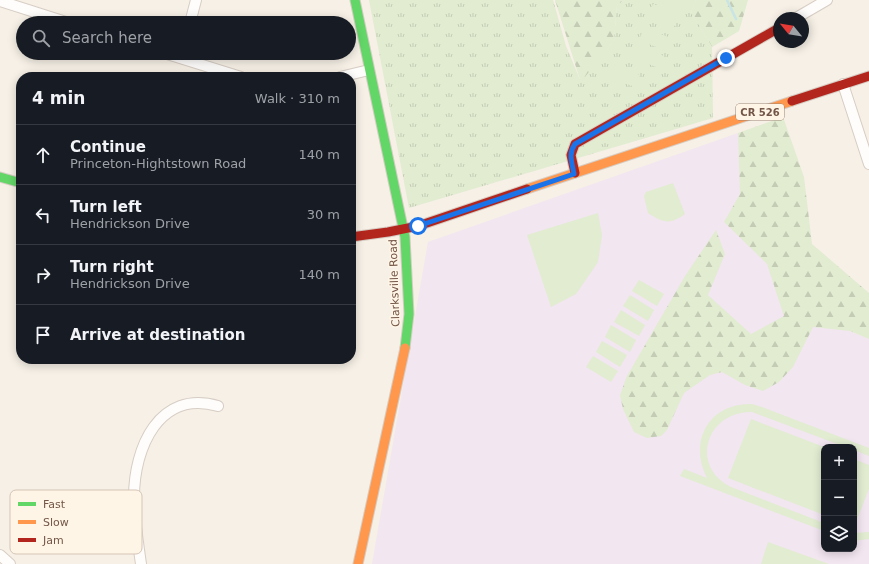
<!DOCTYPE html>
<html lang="en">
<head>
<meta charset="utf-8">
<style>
  body { margin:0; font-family:"DejaVu Sans",sans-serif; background:#20242c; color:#f1f3f6 }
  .controls { position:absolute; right:12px; bottom:12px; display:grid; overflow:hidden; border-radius:8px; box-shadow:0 2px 10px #0003 }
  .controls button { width:36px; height:36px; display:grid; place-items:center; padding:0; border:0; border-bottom:1px solid #363941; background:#171b24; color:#f1f3f6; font:20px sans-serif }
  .compass { position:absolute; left:773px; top:12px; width:36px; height:36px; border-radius:50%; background:#171b24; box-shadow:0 2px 10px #0003; rotate:300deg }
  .stop { position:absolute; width:12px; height:12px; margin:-9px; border:3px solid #1a73e8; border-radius:50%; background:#fff }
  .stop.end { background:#1a73e8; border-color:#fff; box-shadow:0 1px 4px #0008 }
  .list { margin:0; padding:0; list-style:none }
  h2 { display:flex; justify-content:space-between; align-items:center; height:52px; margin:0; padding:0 16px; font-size:17px }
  h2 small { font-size:13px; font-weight:400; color:#9ea1a6 }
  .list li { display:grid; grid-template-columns:26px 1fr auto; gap:12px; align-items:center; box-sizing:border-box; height:60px; padding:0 16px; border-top:1px solid #363941 }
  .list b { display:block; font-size:15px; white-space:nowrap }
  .list p { margin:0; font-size:13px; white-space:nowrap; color:#9ea1a6 }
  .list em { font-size:13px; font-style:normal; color:#9ea1a6 }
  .icon { flex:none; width:22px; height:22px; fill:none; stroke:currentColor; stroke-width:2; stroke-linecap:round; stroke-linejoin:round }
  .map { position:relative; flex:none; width:869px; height:564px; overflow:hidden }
  .search { position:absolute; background:#171b24; box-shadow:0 2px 10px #0003; left:16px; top:16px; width:340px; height:44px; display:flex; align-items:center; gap:10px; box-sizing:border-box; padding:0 14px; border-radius:22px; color:#9ea1a6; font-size:15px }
  .panel { position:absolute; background:#171b24; box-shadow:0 2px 10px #0003; left:16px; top:72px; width:340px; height:292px; border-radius:16px }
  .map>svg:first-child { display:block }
  .education { fill:#f2e6f0; fill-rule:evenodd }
  .forest { fill:url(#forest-firs) }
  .park { fill:url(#park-tufts) }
  .garden { fill:#e1ecd1 }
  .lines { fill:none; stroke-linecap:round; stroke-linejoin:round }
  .stream { stroke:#c8e4e5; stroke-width:2.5 }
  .street-casing { stroke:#d7cdc4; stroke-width:12 }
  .fast-casing { stroke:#d6ccc3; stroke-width:11 }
  .slow-casing { stroke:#d6ccc3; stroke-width:11 }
  .jam-casing { stroke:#d6ccc3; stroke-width:11 }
  .street { stroke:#fefdfb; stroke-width:10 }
  .fast { stroke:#63d668; stroke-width:9 }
  .slow { stroke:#ff974d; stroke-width:9 }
  .jam { stroke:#b3261e; stroke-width:9 }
  .route { stroke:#1a73e8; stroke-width:5 }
  .labels { text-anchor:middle; stroke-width:3; stroke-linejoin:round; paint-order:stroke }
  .shield { fill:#fff5e6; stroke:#9d8677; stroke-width:1 }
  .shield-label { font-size:10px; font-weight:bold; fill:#735647 }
  .street-label { font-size:11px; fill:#735647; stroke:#fff5e6 }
  .key { fill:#fff5e6; stroke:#d5c5b6; stroke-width:1 }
  .key-label { font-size:11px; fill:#735647 }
</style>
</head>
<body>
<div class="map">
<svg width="869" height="564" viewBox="0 0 869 564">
  <defs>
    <pattern id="forest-firs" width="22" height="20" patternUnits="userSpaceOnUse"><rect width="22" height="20" fill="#e1ecd1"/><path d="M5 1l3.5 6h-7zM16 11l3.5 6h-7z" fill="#c4ccb5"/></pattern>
    <pattern id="park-tufts" width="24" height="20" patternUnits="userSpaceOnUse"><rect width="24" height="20" fill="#e1ecd1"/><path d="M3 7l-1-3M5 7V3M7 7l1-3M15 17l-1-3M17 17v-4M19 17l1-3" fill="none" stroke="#c4ccb5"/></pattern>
  </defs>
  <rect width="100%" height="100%" fill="#f6f0e6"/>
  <path class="education" d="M738 133 758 196 850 331 869 339V564H372L428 242ZM824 447H854V549H824Z"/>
  <g class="forest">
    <polygon points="555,0 625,0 617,5 614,40 581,83"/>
    <polygon points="696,0 748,0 739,31 712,47 691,12"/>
    <polygon points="783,117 804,177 812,244 869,293 869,339 850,331 813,327 793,367 779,382 763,391 745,385 722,372 710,375 684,393 667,430 661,436 647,438 634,432 623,409 620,395 627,376 685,276 716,230 725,254 708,295 751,334 784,316 767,264 724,222 740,194 738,133"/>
  </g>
  <polygon class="park" points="369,0 553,0 566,46 581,82 614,40 617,5 625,0 696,0 691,12 712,47 713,118 409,208"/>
  <g class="garden">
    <polygon points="655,0 685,0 682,10"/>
    <polygon points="653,4 680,14 675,26 648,16"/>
    <polygon points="644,28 671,38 666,51 639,40"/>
    <polygon points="637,45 664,56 659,68 632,58"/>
    <polygon points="613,64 640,75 635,87 608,77"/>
    <path d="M673 183 685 214C670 225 663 223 648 213L644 196 646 192Z"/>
    <polygon points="598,213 602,235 598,262 576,294 551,307 527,235"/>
    <polygon points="639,280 664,294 657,306 632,291"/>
    <polygon points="630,295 654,310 648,321 623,306"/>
    <polygon points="621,310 645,325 639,336 614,322"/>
    <polygon points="611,325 636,340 630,352 605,337"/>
    <polygon points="602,341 627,355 620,367 596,352"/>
    <polygon points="593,356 618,371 611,382 586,367"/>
    <path d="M752 404 762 407 869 448V456L854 450V447H845L752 412C706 411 689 467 731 487L824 523V531L680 476 684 469 707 478C688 441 709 403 752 404Z"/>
    <polygon points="751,419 824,447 824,515 728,478"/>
    <polygon points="854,459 869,465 869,489 854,527"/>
    <polygon points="869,532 869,539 854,541 854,533"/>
    <polygon points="768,542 829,564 761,564"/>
  </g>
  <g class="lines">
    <polyline class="stream" points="727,0 736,19"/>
    <g class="street-casing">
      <g id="street">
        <polyline points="0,1 69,23"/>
        <polyline points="796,18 827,0"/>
        <polyline points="190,23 196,0"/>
        <polyline points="164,53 241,77"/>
        <polyline points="340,77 369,70"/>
        <polyline points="843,84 869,164"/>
        <polyline points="0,555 10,564"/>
        <path d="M141 564C138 542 134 519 134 497 134 448 159 389 218 406"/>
      </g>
    </g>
    <g class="fast-casing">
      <g id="fast">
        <polyline points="355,0 405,237 409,314 405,348"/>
        <polyline points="0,177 21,183"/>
      </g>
    </g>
    <g class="slow-casing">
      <g id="slow">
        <polyline points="527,189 792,101"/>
        <polyline points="358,564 405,348"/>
      </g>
    </g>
    <g class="jam-casing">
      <g id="jam">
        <polyline points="792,101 869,76"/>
        <polyline points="575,173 571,155 575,144 779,28"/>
        <polyline points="351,237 388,232 418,226 527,189"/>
      </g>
    </g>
    <use href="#street" class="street"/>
    <use href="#fast" class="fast"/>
    <use href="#slow" class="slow"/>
    <use href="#jam" class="jam"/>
  </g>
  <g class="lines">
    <path class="route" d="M418 226 574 174C572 162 568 154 575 144L726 58"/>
  </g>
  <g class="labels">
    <rect class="shield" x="736" y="104" width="48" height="16" rx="3"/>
    <g class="shield-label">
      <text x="760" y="116">CR 526</text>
    </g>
    <g class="street-label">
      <text transform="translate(394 283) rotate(-92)" y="4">Clarksville Road</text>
    </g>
  </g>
  <rect x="10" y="490" width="132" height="64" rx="6" class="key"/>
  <rect x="18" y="502" width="18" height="4" fill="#63d668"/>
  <rect x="18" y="520" width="18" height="4" fill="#ff974d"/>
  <rect x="18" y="538" width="18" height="4" fill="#b3261e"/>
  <g class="key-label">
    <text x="43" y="508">Fast</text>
    <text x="43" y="526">Slow</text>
    <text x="43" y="544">Jam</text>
  </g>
</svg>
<div class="controls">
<button>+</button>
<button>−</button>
<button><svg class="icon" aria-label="layers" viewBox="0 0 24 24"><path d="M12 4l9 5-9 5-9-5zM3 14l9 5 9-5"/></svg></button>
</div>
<svg class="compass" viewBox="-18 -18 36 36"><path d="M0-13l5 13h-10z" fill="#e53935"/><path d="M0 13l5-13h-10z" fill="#9ea1a6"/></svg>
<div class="stop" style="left:418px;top:226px"></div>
<div class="stop end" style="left:726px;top:58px"></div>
<div class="search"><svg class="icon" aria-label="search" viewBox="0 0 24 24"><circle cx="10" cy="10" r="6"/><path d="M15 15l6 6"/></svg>Search here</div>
<section class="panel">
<h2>4 min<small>Walk · 310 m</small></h2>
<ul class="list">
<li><svg class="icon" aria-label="ahead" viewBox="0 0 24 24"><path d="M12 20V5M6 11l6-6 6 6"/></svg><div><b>Continue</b><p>Princeton-Hightstown Road</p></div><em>140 m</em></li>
<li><svg class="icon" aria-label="left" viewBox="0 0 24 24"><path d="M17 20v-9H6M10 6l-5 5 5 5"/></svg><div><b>Turn left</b><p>Hendrickson Drive</p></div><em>30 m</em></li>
<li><svg class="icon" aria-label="right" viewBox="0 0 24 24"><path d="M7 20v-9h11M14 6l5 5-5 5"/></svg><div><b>Turn right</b><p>Hendrickson Drive</p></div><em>140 m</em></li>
<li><svg class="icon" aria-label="arrive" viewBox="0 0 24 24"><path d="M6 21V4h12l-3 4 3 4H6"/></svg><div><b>Arrive at destination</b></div></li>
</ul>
</section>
</div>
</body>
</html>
